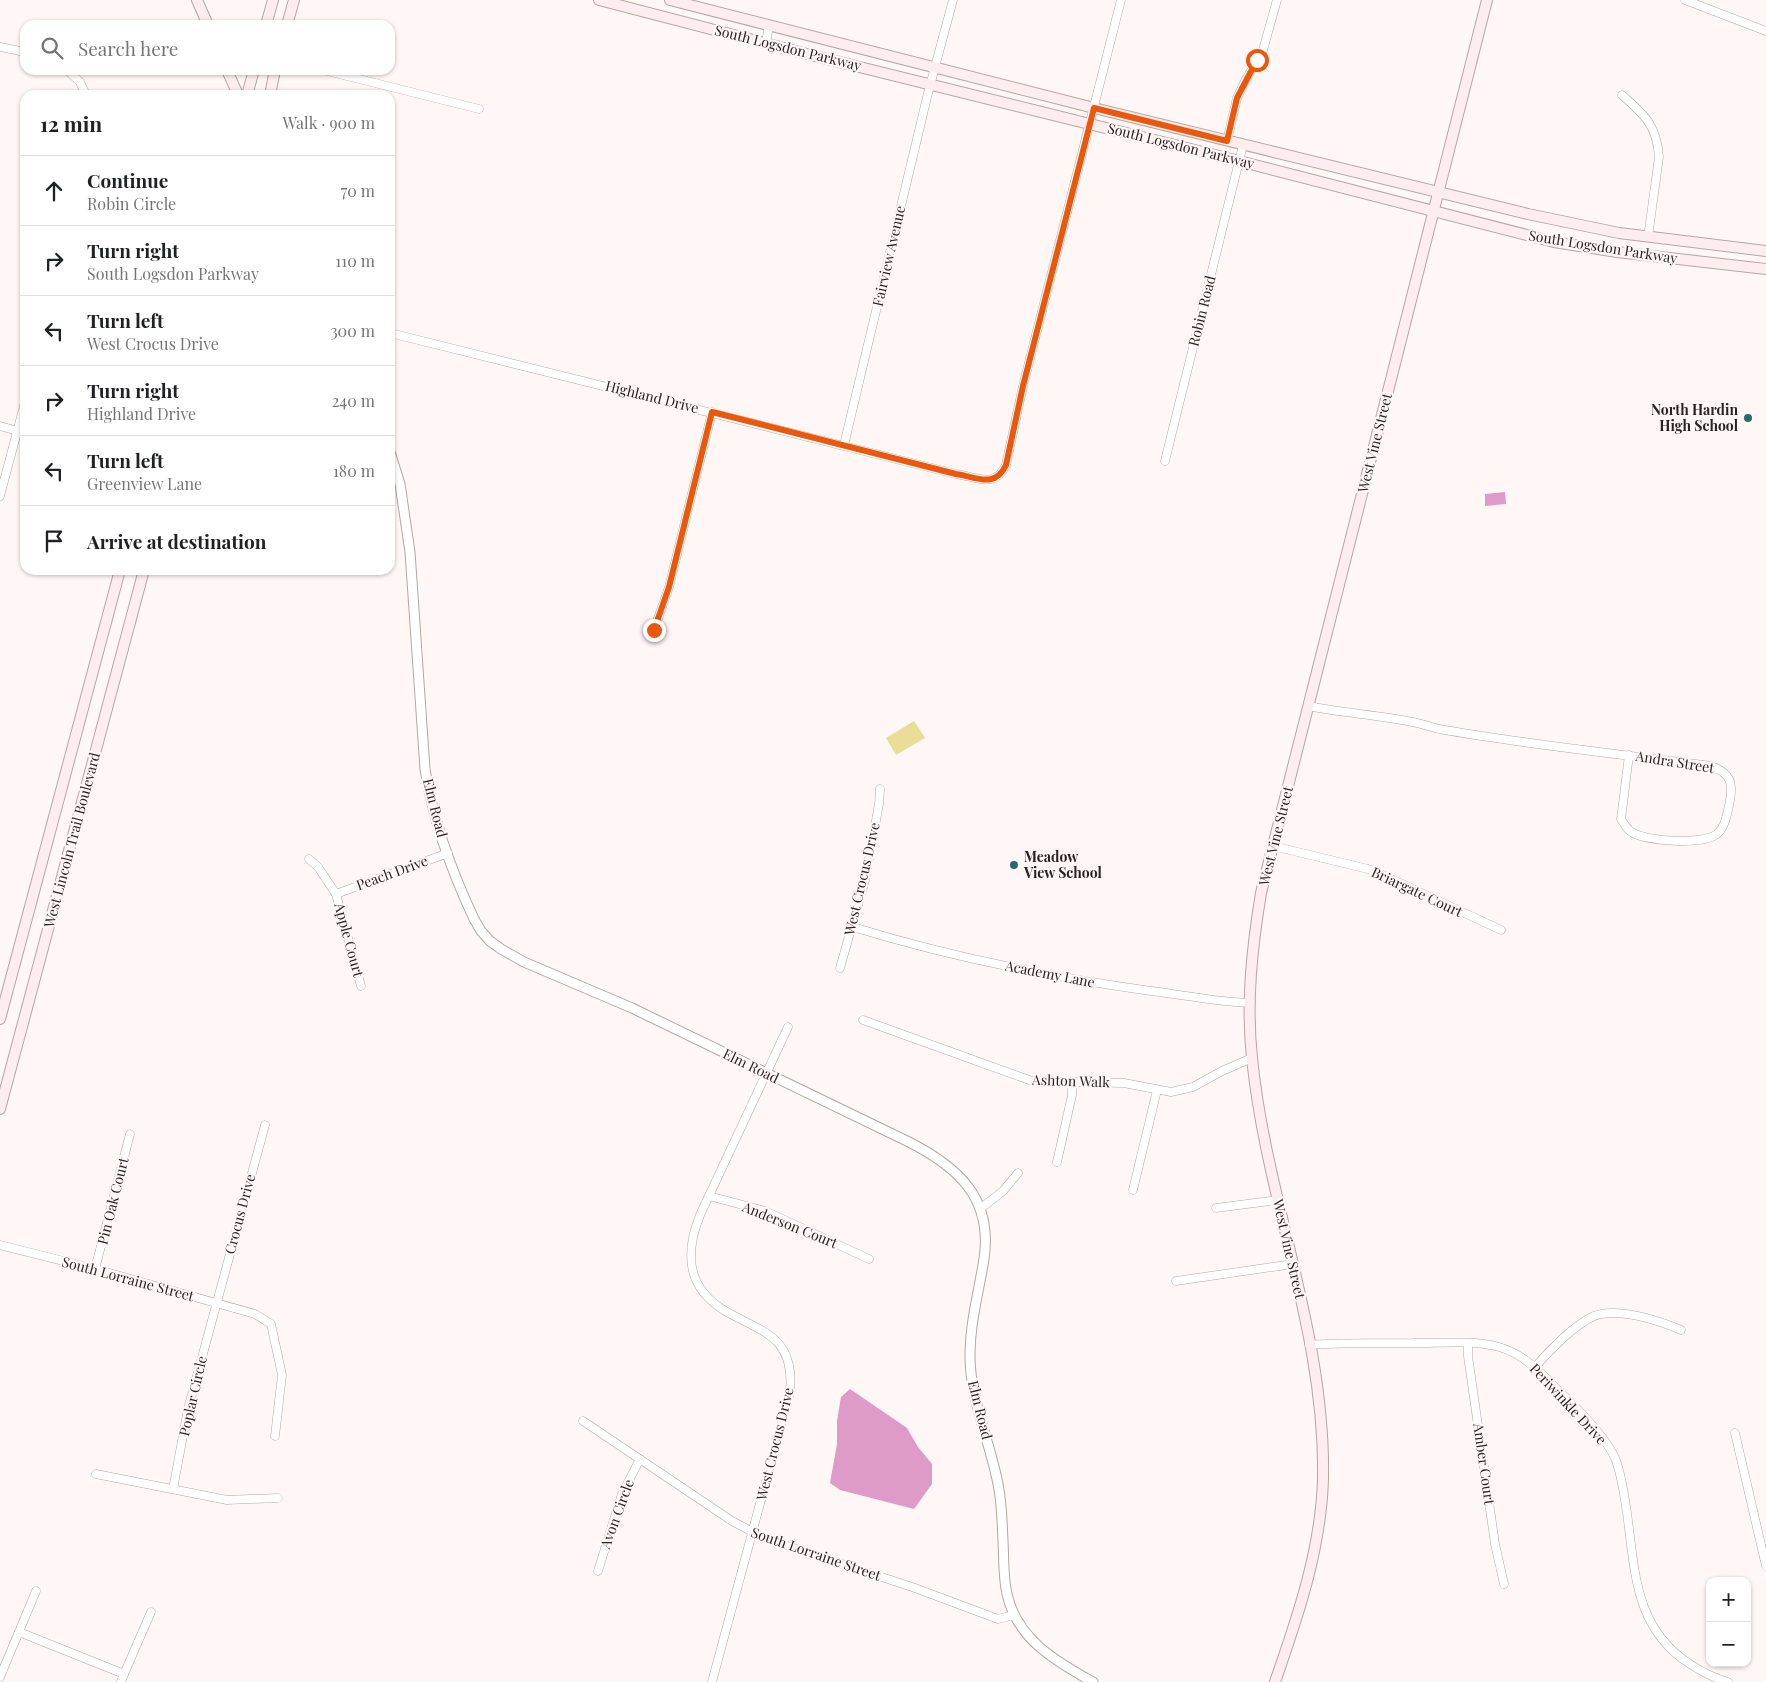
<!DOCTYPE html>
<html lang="en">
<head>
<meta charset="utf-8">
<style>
  body { margin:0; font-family:"Playfair Display",serif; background:#f6f6f6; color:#202124 }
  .controls { position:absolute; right:15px; bottom:15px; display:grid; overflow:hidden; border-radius:10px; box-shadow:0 1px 4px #0004 }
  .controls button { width:45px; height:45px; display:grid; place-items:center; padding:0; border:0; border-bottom:1px solid #e0e0e0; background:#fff; color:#202124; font:25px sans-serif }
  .stop { position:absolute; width:15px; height:15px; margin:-11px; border:4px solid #ea580c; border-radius:50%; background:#fff }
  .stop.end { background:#ea580c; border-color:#fff; box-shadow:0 1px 5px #0008 }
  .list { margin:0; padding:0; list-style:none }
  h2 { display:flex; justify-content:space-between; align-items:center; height:65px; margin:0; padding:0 20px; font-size:21px }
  h2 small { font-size:16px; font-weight:400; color:#757577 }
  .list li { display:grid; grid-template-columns:32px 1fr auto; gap:15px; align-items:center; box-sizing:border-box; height:70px; padding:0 20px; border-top:1px solid #e0e0e0 }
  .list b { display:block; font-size:19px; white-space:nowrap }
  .list p { margin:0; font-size:16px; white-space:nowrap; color:#757577 }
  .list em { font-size:16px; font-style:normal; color:#757577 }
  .icon { flex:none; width:28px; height:28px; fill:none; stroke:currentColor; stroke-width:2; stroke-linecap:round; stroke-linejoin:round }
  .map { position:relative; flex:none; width:1766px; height:1682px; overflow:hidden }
  .search { position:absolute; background:#fff; box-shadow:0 1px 4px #0004; left:20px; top:20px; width:375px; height:55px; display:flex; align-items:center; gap:12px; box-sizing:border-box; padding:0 18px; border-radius:15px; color:#757577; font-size:19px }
  .panel { position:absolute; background:#fff; box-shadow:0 1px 4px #0004; left:20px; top:90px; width:375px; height:485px; border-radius:15px }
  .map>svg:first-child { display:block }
  .green { fill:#eadd96 }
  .water { fill:#de9bc7 }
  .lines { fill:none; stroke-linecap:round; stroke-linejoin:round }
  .minor-casing { stroke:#b8a6a0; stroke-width:9 }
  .tertiary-casing { stroke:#b8a6a0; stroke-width:11 }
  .secondary-casing { stroke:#b8a6a0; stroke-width:12 }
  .minor { stroke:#fff; stroke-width:8 }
  .tertiary { stroke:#fff; stroke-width:9 }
  .secondary { stroke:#fdedef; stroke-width:10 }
  .route { stroke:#ea580c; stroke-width:6 }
  .poi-dot { fill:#226c67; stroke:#fff7f5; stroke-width:2 }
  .labels { text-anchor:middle; stroke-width:4.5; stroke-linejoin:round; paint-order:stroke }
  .street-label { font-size:14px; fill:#2a2321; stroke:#fff7f5 }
  .poi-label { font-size:14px; font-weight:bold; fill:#2a2321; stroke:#fff7f5; text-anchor:end }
</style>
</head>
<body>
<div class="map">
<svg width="1766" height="1682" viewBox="0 0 1766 1682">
  <rect width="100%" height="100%" fill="#fff7f5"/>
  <polygon class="green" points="914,721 925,738 896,755 886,738"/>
  <g class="water">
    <polygon points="1505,492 1506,504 1485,506 1485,494"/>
    <polygon points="850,1389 907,1428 918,1447 932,1464 932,1484 914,1509 840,1490 830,1483 837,1444 837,1421 841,1397"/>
  </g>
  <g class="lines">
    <g class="minor-casing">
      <g id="minor">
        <polyline points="1685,0 1766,31"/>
        <polyline points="766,43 769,25"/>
        <polyline points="0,47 25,52"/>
        <polyline points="67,70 80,82 86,95"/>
        <polyline points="323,70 479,109"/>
        <path d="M1622 95C1645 115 1657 126 1659 157L1648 237"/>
        <polyline points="1227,141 1237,98 1244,83 1263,50 1277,0"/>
        <path d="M390 333 956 474C976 477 995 489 1006 465L1023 386 1121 0"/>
        <polyline points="0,426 25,433"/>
        <polyline points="844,445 928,93 953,0"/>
        <polyline points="1165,461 1243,145"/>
        <polyline points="0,496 25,402"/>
        <polyline points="654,630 669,587 712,412"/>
        <path d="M1308 706C1343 713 1379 715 1413 722 1422 724 1431 727 1439 729 1529 745 1621 754 1711 766 1735 774 1733 789 1728 810 1726 819 1724 828 1717 834 1703 845 1644 842 1630 831 1626 828 1623 822 1621 819L1629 755"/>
        <polyline points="1273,846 1372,870 1501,930"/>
        <polyline points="309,859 318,867 336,894 361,986"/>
        <polyline points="336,894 448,853"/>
        <path d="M853 927C950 957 1051 977 1151 991 1184 995 1217 1002 1250 1003"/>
        <polyline points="840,968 865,880 879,804 880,789"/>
        <polyline points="863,1020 1032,1081 1124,1083 1171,1092 1193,1087 1222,1071 1252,1058"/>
        <polyline points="1057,1162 1072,1095 1072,1082"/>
        <polyline points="1133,1190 1157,1090"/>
        <polyline points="709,1196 765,1211 869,1259"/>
        <polyline points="1216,1208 1278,1200"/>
        <polyline points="980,1209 1003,1191 1018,1173"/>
        <polyline points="0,1245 95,1269 255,1314 271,1324 282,1375 275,1436"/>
        <polyline points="95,1269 130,1134"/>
        <polyline points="1176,1281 1293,1264"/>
        <polyline points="1468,1343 1468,1356 1495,1544 1504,1584"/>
        <path d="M1309 1345C1345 1342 1380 1344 1416 1343 1443 1343 1472 1340 1499 1347 1524 1354 1541 1373 1559 1391 1577 1408 1605 1436 1615 1458 1622 1475 1624 1495 1627 1513 1635 1572 1635 1629 1690 1664 1702 1672 1714 1678 1728 1682"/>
        <path d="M1535 1367C1548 1352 1575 1324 1594 1316 1617 1307 1658 1320 1681 1330"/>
        <polyline points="583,1421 732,1521 766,1539 915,1588 998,1619 1014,1615"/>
        <polyline points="1735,1433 1766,1566"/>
        <polyline points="96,1474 227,1500 278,1498"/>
        <polyline points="173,1489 188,1409 265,1125"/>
        <polyline points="598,1571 622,1494 640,1459"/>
        <polyline points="19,1632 124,1674 121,1682"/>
        <polyline points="124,1674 151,1612"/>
        <polyline points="0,1677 36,1591"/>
        <path d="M712 1682 790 1392C795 1338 765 1333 727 1312 687 1289 684 1255 700 1215L788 1027"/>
      </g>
    </g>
    <g class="tertiary-casing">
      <path id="tertiary" d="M390 452 400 484 410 552 425 769C433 821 452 872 474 919L481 931 490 941 501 949 524 962 632 1008 909 1142C958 1167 993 1198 984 1259 979 1291 970 1322 970 1356 970 1399 990 1442 998 1484 1002 1503 1002 1522 1003 1541 1004 1558 1003 1577 1007 1594 1017 1639 1055 1661 1093 1682"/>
    </g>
    <g class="secondary-casing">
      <g id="secondary">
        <polyline points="197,0 208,25"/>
        <polyline points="599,0 803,53 1239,161 1554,242 1617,252 1766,269"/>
        <polyline points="670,0 1094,108 1528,214 1619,233 1766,251"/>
        <polyline points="266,25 273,0"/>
        <polyline points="287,25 294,0"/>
        <polyline points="227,70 238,95"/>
        <polyline points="247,95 254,70"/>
        <polyline points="270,95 275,70"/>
        <polyline points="0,1019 120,570"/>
        <polyline points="0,1109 144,570"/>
        <path d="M1275 1682C1298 1616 1321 1549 1323 1479 1326 1335 1266 1199 1252 1058 1246 1002 1252 948 1261 893L1487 0"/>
      </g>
    </g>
    <use href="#minor" class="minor"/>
    <use href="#tertiary" class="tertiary"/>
    <use href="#secondary" class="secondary"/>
  </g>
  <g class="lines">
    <path class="route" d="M654 630 669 587 712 412 956 474C977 477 995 489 1006 465L1023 386 1094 108 1227 141 1237 98 1257 60"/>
  </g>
  <g class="poi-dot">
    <circle cx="1748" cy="418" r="5"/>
    <circle cx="1014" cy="865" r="5"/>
  </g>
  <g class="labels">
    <g class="street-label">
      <text transform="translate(788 48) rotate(14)" y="5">South Logsdon Parkway</text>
      <text transform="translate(1181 146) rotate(14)" y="5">South Logsdon Parkway</text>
      <text transform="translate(1603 247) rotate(9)" y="5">South Logsdon Parkway</text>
      <text transform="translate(889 256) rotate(-77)" y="5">Fairview Avenue</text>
      <text transform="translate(1202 311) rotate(-76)" y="5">Robin Road</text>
      <text transform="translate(652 397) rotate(14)" y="5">Highland Drive</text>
      <text transform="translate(1375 443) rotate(-76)" y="5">West Vine Street</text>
      <text transform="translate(1675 762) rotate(9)" y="5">Andra Street</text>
      <text transform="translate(435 808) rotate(76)" y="5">Elm Road</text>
      <text transform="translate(1276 836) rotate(-76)" y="5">West Vine Street</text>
      <text transform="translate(72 840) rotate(-75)" y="5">West Lincoln Trail Boulevard</text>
      <text transform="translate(392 873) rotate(-20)" y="5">Peach Drive</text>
      <text transform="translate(862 879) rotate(-77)" y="5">West Crocus Drive</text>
      <text transform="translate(1417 892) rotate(25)" y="5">Briargate Court</text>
      <text transform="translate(349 940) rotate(75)" y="5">Apple Court</text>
      <text transform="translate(1050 974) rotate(11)" y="5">Academy Lane</text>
      <text transform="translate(751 1066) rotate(26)" y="5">Elm Road</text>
      <text transform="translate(1071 1081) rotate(2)" y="5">Ashton Walk</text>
      <text transform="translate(113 1201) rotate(-76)" y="5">Pin Oak Court</text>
      <text transform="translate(240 1214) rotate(-75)" y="5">Crocus Drive</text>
      <text transform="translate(790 1225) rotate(22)" y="5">Anderson Court</text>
      <text transform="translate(1289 1249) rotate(77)" y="5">West Vine Street</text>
      <text transform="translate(128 1279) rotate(15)" y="5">South Lorraine Street</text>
      <text transform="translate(193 1396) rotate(-77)" y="5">Poplar Circle</text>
      <text transform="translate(1568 1404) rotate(47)" y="5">Periwinkle Drive</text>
      <text transform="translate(980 1410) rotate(76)" y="5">Elm Road</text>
      <text transform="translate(775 1444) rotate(-76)" y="5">West Crocus Drive</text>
      <text transform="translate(1484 1464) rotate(82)" y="5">Amber Court</text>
      <text transform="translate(617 1514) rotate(-70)" y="5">Avon Circle</text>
      <text transform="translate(816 1554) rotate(19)" y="5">South Lorraine Street</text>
    </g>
    <g class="poi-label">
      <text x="1738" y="415">North Hardin<tspan x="1738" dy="16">High School</tspan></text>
      <text x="1024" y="862" text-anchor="start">Meadow<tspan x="1024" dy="16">View School</tspan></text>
    </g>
  </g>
</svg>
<div class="controls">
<button>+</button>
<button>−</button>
</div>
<div class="stop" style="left:1257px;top:60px"></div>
<div class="stop end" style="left:654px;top:630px"></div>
<div class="search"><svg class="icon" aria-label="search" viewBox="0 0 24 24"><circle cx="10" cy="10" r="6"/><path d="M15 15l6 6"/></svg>Search here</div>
<section class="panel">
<h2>12 min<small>Walk · 900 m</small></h2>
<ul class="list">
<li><svg class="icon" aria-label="ahead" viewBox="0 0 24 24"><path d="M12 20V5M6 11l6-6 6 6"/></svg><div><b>Continue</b><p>Robin Circle</p></div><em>70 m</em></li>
<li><svg class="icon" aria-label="right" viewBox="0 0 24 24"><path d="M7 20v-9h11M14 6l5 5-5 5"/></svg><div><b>Turn right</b><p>South Logsdon Parkway</p></div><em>110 m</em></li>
<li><svg class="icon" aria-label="left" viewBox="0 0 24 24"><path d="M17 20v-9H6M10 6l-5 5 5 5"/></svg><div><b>Turn left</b><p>West Crocus Drive</p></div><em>300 m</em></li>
<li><svg class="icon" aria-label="right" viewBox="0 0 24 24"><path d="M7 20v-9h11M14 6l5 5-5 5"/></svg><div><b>Turn right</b><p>Highland Drive</p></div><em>240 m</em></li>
<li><svg class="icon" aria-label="left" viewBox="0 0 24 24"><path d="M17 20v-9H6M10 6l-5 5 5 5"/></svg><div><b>Turn left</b><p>Greenview Lane</p></div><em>180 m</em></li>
<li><svg class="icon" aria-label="arrive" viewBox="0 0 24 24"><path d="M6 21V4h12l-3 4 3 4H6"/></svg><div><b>Arrive at destination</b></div></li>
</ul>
</section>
</div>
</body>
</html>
